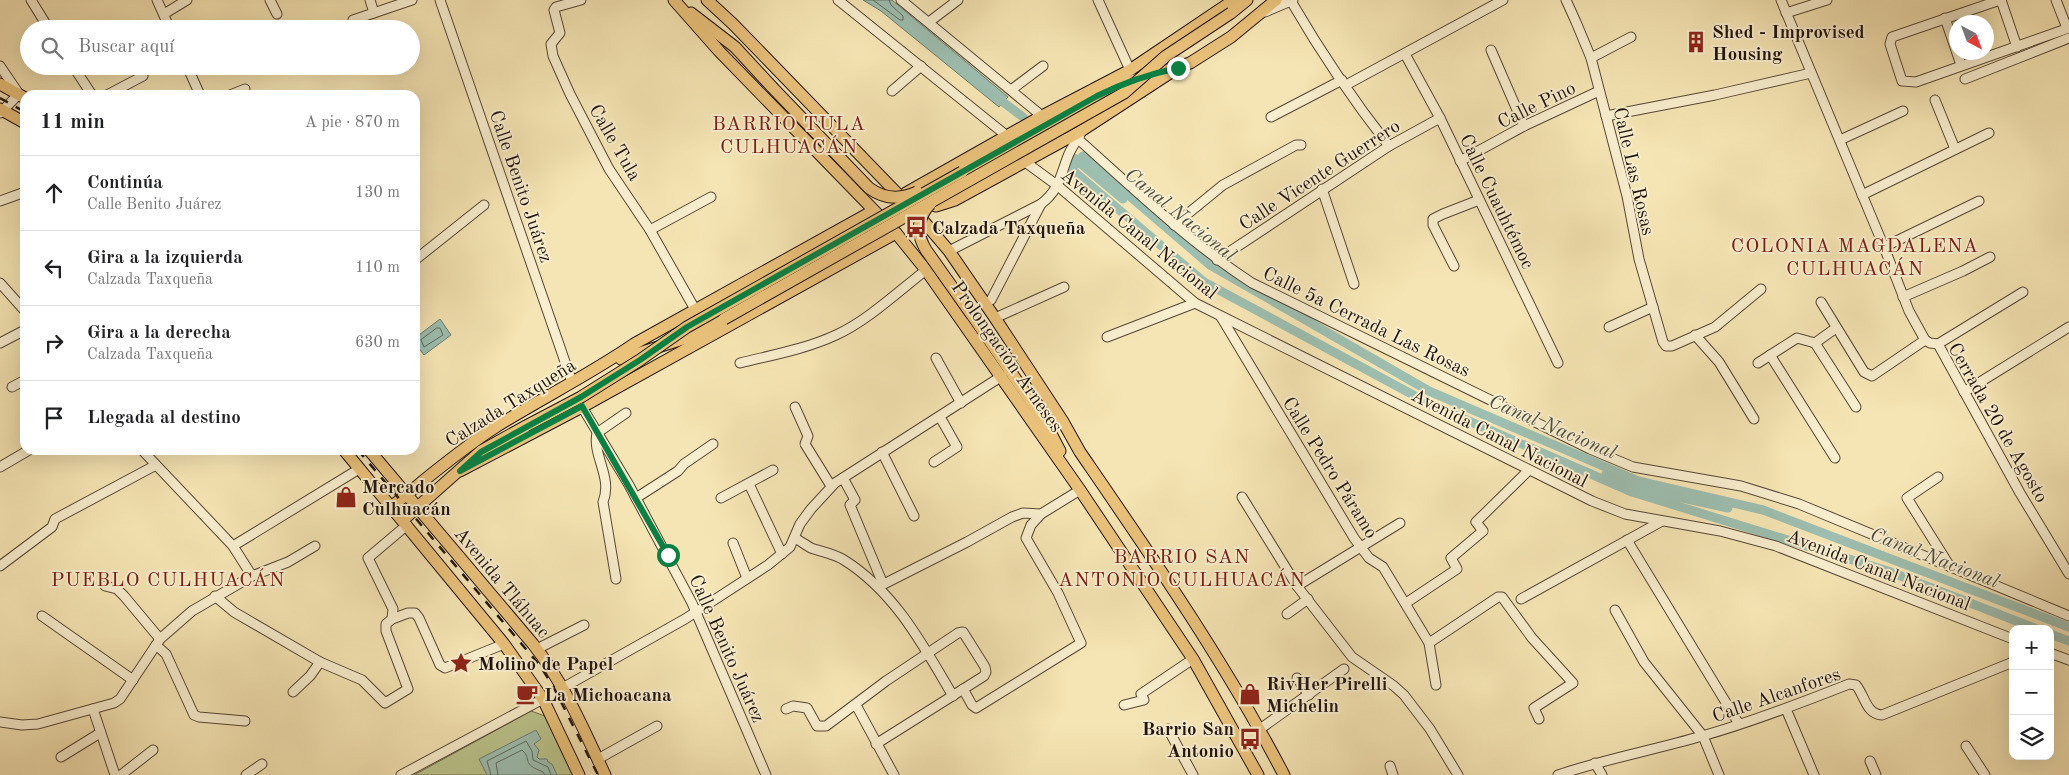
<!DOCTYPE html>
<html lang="es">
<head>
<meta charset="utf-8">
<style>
  body { margin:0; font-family:"Old Standard TT",serif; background:#f2f2f2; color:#202124 }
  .controls { position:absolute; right:15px; bottom:15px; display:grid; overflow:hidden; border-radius:10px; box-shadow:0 5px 20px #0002 }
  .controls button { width:45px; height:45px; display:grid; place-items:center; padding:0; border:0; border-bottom:1px solid #e0e0e0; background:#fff; color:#202124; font:25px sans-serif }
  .compass { position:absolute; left:1949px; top:15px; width:45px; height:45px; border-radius:50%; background:#fff; box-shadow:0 5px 20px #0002; rotate:139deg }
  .stop { position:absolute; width:15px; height:15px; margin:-11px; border:4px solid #0b8043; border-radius:50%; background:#fff }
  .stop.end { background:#0b8043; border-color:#fff; box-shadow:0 1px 5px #0008 }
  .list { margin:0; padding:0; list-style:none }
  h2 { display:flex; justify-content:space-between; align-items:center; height:65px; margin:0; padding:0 20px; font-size:21px }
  h2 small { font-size:16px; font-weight:400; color:#757577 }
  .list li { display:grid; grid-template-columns:32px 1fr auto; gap:15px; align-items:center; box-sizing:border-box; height:75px; padding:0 20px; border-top:1px solid #e0e0e0 }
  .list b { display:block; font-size:19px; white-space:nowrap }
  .list p { margin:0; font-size:16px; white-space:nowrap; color:#757577 }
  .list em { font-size:16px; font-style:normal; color:#757577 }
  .icon { flex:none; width:28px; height:28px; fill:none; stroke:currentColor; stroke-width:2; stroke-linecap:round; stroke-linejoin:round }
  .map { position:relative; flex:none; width:2069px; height:775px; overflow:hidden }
  .search { position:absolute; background:#fff; box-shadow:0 5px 20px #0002; left:20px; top:20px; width:400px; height:55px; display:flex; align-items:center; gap:12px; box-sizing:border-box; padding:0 18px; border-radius:28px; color:#757577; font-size:19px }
  .panel { position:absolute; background:#fff; box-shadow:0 5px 20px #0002; left:20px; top:90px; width:400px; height:365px; border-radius:15px }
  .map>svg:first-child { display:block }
  .green { fill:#bcc58d; stroke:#6e6c4d }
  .water { fill:#9dbfb1; stroke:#6b7b6f }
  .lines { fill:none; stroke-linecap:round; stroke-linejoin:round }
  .shore { stroke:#5f6a5f; stroke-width:1 }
  .canal { stroke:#9dbfb1; stroke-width:9 }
  .minor-casing { stroke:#564837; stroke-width:11 }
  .major-casing { stroke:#21140d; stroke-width:13 }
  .minor { stroke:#f9eece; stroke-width:9 }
  .major { stroke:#ebc27a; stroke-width:11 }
  .rail { stroke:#21140d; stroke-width:2.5; stroke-dasharray:9 9; stroke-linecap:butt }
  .major-bridge-casing { stroke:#21140d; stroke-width:13; stroke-linecap:butt }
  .major-bridge { stroke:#ebc27a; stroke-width:11 }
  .route { stroke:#0b8043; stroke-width:6 }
  .labels { text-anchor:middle; stroke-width:4; stroke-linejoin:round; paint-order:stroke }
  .poi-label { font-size:19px; font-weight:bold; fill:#21140d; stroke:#f9eece; text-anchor:start }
  .street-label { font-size:19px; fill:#21140d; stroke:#f9eece }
  .neighbourhood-label { font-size:20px; letter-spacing:1px; fill:#7a1f14; stroke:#f9eece }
  .water-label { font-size:20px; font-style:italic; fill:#4c5046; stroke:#f9eece }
</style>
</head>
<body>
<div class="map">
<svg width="2069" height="775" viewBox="0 0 2069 775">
  <rect width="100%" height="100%" fill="#f6e5b4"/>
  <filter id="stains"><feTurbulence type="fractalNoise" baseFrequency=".004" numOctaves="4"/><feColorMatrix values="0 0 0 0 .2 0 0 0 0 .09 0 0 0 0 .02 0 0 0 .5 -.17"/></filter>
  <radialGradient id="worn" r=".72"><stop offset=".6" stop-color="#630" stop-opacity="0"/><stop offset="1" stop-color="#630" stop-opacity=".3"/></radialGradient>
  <polygon class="green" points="531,711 545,716 573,775 414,775"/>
  <g class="water">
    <polygon points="863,0 892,0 1008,97 999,107 881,11"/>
    <polygon points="440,319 451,335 424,355 415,343 415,338"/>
    <polygon points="536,730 541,739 534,744 539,750 537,757 539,759 547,759 548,762 552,764 557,775 487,775 479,759"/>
  </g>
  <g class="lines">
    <g class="shore">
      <polyline points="873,0 900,20 903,20 903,16 891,5 889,0"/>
      <polygon points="437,328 440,328 443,335 424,347 421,340"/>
      <polyline points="491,775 487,761 526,741 532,751 533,760 548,767 551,775"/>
      <path d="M498 775 496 763 522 750C533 760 520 763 543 772L545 775"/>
    </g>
    <g class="canal">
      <polyline points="995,96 1023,117"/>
      <polyline points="1074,158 1123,199"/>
      <polyline points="1606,474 1641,489 1728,508"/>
      <polyline points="2037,629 1888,571 1632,492 1430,404 1204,282 1071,169 1083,156 1210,265 1429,391 1638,481 1763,510 2069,627"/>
      <polyline points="2050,634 2069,641"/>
    </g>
    <g class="minor-casing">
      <g id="minor">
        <polyline points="31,0 49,29"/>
        <polyline points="157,0 170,29"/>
        <polyline points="270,0 277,14"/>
        <polyline points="370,0 374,13"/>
        <polyline points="440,0 572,382"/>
        <polyline points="581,0 556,7 554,10 560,33 551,44 553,56 570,94 609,169 650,230 696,311"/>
        <polyline points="838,0 1007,136"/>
        <polyline points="901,0 1042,116"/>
        <polyline points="1098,0 1130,70"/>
        <polyline points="1566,0 1576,22 1591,58 1627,196 1639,259 1663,342 1666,346 1672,346 1715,327 1761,289"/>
        <polyline points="1781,0 1884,247 1909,311 1925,340 1930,343 1938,344 2020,493 2069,574"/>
        <polyline points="2000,0 1892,37 1890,44 1902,81 1916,82 2069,28"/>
        <polyline points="2001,0 2017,47"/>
        <polyline points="2056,0 2067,28"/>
        <path d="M1291 1C1320 51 1353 100 1389 146"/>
        <polyline points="1265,12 1293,0"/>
        <polyline points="1786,13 1827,0"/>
        <polyline points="164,14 187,0"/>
        <polyline points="1945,18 1961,65"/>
        <polyline points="353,20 412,0"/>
        <polyline points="929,22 958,0"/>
        <polyline points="1491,50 1524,126"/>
        <polyline points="1405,54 1440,118 1558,363"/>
        <polyline points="1591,58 1631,37"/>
        <polyline points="0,66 19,94 0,113"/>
        <polyline points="73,66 92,95"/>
        <polyline points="187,66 200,95"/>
        <polyline points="1965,79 2069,38"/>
        <polyline points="1346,85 1503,0"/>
        <polyline points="1011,90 1043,66"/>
        <polyline points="892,91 921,66"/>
        <polyline points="107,95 143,76"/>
        <polyline points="230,95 245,89"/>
        <polyline points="1935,100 1955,149"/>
        <polyline points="1606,116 1715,95 1811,73"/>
        <polyline points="1271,117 1342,80"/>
        <path d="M1078 139C1134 189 1189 242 1252 283L1590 449 1633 467 1741 486 1799 504 2069 616"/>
        <polyline points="1840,140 1903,111"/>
        <polyline points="1024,161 1058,186 1195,303 1592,501 1625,514 1720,531 1776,546 2013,639"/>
        <polyline points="1460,161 1524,126 1599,91"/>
        <polyline points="1322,189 1354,284"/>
        <polyline points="1862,195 1989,133"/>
        <polyline points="0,201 25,192"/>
        <polyline points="1174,225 1223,185 1296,145 1301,145"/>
        <polyline points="650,230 711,197"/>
        <polyline points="1884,247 1979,201"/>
        <polyline points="949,251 1041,204"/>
        <polyline points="415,260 484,205"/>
        <polyline points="1217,260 1389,146 1440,118"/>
        <polyline points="1454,266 1433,225 1433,219 1443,214 1479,200"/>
        <polyline points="0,283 25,311"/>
        <polyline points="1903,297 1963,271 1990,257"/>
        <path d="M991 300 1041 204C1059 190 1060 177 1068 156 1071 148 1076 142 1080 135"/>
        <polyline points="1821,302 1864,372 1872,376 1925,340"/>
        <polyline points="1221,317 1354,538 1369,558 1383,567 1429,643 1436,685"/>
        <polyline points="995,318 1064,287"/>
        <polyline points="1609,327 1653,307"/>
        <polyline points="1695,335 1719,362 1754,419"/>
        <polyline points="1107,337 1195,303"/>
        <polyline points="0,343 25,330"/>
        <polyline points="1815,343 1856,407"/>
        <polyline points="1938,344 2023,292"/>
        <polyline points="1770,355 1835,458"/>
        <polyline points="936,358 961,403"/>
        <path d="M740 363C772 355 806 349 836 335 867 321 899 291 926 270"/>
        <polyline points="1758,363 1797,338 1815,343 1836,328"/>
        <polyline points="12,387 25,380"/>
        <polyline points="1964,392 2069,327"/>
        <polyline points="582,407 629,485 692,603 766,775"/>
        <polyline points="795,407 808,436 805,444 831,486"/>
        <polyline points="142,450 233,546 252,576"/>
        <polyline points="882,452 914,516"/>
        <polyline points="934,462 957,447 940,417"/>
        <polyline points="0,467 29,450"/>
        <polyline points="1938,477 1907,498 1949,565"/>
        <polyline points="843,478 855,500 850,505 883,584"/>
        <polyline points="749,484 782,554"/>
        <polyline points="1242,497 1297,586 1352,657 1394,686 1404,695 1430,729 1458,775"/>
        <polyline points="636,498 678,471 684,464 713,444"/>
        <polyline points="721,498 773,470"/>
        <path d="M795 538C800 541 806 545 811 548 822 552 833 553 844 560 895 592 923 645 953 696"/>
        <polyline points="1627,540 1739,724"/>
        <polyline points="733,543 747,578"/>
        <polyline points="233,546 359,469"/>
        <polyline points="0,566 52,527 55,519 156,465"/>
        <path d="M616 579 603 502C613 477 592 456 597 433L626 413"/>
        <polyline points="105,586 117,589 124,596 160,639"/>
        <polyline points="1297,586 1400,523"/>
        <polyline points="878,587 967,542 1012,517 1023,513 1041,514 1080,490"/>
        <polyline points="215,596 234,612 320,662 362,680 385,703 408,689 386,631 386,624 392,619 393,609 368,558 407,525"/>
        <polyline points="1521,599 1662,521"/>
        <polyline points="1406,603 1457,569 1451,558 1483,531 1476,522 1529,470"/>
        <polyline points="1615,610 1644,662 1703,736 1719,775"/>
        <polyline points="1287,614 1308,599"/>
        <polyline points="42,616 133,680"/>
        <polyline points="392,619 408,613 415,613 419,618 440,665 445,668 504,644"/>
        <polyline points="1429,643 1498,597 1502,597 1532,638 1573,683 1534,708 1539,719"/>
        <polyline points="156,645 166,654 194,715 199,717 245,721"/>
        <polyline points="537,649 584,625"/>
        <polyline points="2050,653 2069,660"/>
        <polyline points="1297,678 1309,695"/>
        <polyline points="963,689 972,705 976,708 1081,643 1058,593 1026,538 1031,525 1041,514"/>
        <polyline points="293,692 310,676 320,662"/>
        <polyline points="856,705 894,775"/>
        <polyline points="1124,705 1144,700 1141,694 1193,659"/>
        <polyline points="93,709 115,775"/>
        <polyline points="786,709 793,706 807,708 817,726 826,726 886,681 958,633 963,632 985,667 986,672 984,676 876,744"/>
        <polyline points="1786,709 1814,775"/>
        <polyline points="0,722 22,725 38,724 114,703 120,699 160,639 192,611 252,576 288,562 315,546"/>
        <polyline points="1168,729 1193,775"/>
        <polyline points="1260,729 1344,669"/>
        <polyline points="1966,746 1985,775"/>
        <polyline points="61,757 100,733"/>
        <polyline points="598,759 657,726"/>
        <polyline points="1870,761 1876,775"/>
        <polyline points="1595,763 1602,775"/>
        <polyline points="1390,766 1393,775"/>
        <polyline points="121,775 153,750"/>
        <polyline points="246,775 262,764"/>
        <polyline points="401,775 543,699 685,619 768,565 790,547 800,524 811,509 835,483 1002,376"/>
        <path d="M1558 775C1605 759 1654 750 1702 736 1752 722 1801 703 1849 684L1856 685C1865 696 1866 714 1882 715L2013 662"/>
      </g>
    </g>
    <g class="major-casing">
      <g id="major">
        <polyline points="674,0 719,51 896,233 926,270 1080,490 1193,659 1258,775"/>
        <path d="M707 0 733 24 920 217 949 251 995 318 1062 420 1080 452C1152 557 1225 662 1284 775"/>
        <polyline points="691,13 735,47 772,87"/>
        <polyline points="1231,13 1247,0"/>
        <polyline points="0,84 25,98"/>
        <polyline points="0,109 25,123"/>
        <polyline points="962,172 1122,84 1190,63 1231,37 1276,0"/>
        <polyline points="906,193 1042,116 1130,70 1234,0"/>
        <polyline points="921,205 926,203 936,206 955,200 1081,131 1173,71"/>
        <polyline points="972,315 1045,422 1060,451"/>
        <polyline points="621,359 692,336 724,319"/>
        <polyline points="344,450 504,644 543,699 579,775"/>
        <path d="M369 450 533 644C564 683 584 730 605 775"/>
        <polyline points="460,471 582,407 896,233"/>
        <path d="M391 507C425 480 458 451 494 428 540 399 589 375 634 344L873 211"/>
        <polyline points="403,520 481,451 526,426"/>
      </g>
    </g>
    <use href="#minor" class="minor"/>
    <use href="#major" class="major"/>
    <g class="rail">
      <polyline points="0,98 25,112"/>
      <polyline points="358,450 541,667 554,688 598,775"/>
    </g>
    <g class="major-bridge-casing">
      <g id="major-bridge">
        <path d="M772 87 869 188C884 199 900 200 917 192"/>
        <path d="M930 204C917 218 916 234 926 250L972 315"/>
        <polyline points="724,319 1124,93 1166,56 1231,13"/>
        <polyline points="526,426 581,397 640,360 687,327 962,172"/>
      </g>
    </g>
    <use href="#major-bridge" class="major-bridge"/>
  </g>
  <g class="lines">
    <path class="route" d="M668 555 582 406 460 471 481 452 581 397 640 360 687 327 1097 96C1123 83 1149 74 1178 68"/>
  </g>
  <defs>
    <g id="building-bare" transform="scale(1.725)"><path d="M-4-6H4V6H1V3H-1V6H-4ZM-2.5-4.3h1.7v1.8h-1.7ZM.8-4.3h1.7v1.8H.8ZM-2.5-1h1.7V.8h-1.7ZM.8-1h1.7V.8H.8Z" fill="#8f2418" stroke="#f9eece" stroke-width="2.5" paint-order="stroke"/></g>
    <g id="bus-bare" transform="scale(1.725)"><path d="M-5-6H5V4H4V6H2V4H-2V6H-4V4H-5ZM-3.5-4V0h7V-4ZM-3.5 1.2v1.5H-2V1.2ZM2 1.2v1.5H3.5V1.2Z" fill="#8f2418" stroke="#f9eece" stroke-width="2.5" paint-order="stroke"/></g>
    <g id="shop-bare" transform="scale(1.725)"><path d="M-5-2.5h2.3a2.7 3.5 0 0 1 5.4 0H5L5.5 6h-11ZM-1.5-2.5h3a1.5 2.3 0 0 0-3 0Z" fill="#8f2418" stroke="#f9eece" stroke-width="2.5" paint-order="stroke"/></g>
    <g id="sight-bare" transform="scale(1.725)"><path d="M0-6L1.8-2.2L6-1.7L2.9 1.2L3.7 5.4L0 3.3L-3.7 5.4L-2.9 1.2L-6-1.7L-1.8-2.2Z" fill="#8f2418" stroke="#f9eece" stroke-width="2.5" paint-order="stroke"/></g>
    <g id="cafe-bare" transform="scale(1.725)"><path d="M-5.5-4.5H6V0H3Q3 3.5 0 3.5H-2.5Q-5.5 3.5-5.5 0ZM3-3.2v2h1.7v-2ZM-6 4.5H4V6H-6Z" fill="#8f2418" stroke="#f9eece" stroke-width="2.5" paint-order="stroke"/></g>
  </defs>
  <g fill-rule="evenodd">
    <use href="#building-bare" x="1696" y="42"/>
    <use href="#bus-bare" x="916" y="227"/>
    <use href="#shop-bare" x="346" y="497"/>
    <use href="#sight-bare" x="461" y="663"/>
    <use href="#cafe-bare" x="527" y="694"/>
    <use href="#shop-bare" x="1250" y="694"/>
    <use href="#bus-bare" x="1250" y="739"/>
  </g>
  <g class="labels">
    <g class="poi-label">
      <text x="1712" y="38">Shed - Improvised<tspan x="1712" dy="22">Housing</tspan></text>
      <text x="932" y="234">Calzada Taxqueña</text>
      <text x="362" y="493">Mercado<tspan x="362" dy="22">Culhuacán</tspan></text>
      <text x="478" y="670">Molino de Papel</text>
      <text x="1266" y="690">RivHer Pirelli<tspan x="1266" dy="22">Michelin</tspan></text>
      <text x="544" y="701">La Michoacana</text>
      <text x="1234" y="735" text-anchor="end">Barrio San<tspan x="1234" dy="22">Antonio</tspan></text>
    </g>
    <g class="street-label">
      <text transform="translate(1536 104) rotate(-26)" y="7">Calle Pino</text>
      <text transform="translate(616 142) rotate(60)" y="7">Calle Tula</text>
      <text transform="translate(1635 171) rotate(77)" y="7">Calle Las Rosas</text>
      <text transform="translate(1319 174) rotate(-33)" y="7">Calle Vicente Guerrero</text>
      <text transform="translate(522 186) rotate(71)" y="7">Calle Benito Juárez</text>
      <text transform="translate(1498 201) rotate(64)" y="7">Calle Cuauhtémoc</text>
      <text transform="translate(1140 233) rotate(39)" y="7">Avenida Canal Nacional</text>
      <text transform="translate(1367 321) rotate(26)" y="7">Calle 5a Cerrada Las Rosas</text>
      <text transform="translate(1008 356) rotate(55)" y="7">Prolongación Arneses</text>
      <text transform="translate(510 402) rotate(-32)" y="7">Calzada Taxqueña</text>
      <text transform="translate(1999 422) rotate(60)" y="7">Cerrada 20 de Agosto</text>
      <text transform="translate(1500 437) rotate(27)" y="7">Avenida Canal Nacional</text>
      <text transform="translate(1331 467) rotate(58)" y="7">Calle Pedro Páramo</text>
      <text transform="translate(1879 569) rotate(21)" y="7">Avenida Canal Nacional</text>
      <text transform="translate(503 582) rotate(50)" y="7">Avenida Tláhuac</text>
      <text transform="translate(728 648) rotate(66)" y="7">Calle Benito Juárez</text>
      <text transform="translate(1776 694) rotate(-19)" y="7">Calle Alcanfores</text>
    </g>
    <g class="neighbourhood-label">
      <text x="789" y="130">BARRIO TULA<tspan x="789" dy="23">CULHUACÁN</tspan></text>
      <text x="1855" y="252">COLONIA MAGDALENA<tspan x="1855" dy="23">CULHUACÁN</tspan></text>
      <text x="1182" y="563">BARRIO SAN<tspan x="1182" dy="23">ANTONIO CULHUACÁN</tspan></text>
      <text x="168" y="586">PUEBLO CULHUACÁN</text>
    </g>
    <g class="water-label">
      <text transform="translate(1181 214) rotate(39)" y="7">Canal Nacional</text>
      <text transform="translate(1553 426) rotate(23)" y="7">Canal Nacional</text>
      <text transform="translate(1935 557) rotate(21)" y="7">Canal Nacional</text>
    </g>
  </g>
  <rect width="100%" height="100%" filter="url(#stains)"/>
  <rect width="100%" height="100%" fill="url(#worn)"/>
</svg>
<div class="controls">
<button>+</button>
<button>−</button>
<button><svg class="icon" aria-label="layers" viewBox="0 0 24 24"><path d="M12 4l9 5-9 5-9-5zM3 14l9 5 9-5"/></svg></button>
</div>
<svg class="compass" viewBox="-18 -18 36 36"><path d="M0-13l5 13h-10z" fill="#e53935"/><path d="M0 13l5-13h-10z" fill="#757577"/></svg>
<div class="stop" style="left:668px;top:555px"></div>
<div class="stop end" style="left:1178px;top:68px"></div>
<div class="search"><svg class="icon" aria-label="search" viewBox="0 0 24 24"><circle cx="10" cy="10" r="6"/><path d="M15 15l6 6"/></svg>Buscar aquí</div>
<section class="panel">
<h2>11 min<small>A pie · 870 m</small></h2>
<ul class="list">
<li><svg class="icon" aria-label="ahead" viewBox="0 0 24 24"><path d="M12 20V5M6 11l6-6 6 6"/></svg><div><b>Continúa</b><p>Calle Benito Juárez</p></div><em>130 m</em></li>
<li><svg class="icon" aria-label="left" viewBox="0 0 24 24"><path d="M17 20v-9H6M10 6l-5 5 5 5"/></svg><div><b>Gira a la izquierda</b><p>Calzada Taxqueña</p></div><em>110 m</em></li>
<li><svg class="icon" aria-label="right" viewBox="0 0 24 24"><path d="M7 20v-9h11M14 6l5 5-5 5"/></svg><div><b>Gira a la derecha</b><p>Calzada Taxqueña</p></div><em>630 m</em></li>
<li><svg class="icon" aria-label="arrive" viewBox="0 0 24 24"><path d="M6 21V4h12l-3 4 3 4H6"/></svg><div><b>Llegada al destino</b></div></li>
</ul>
</section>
</div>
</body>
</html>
